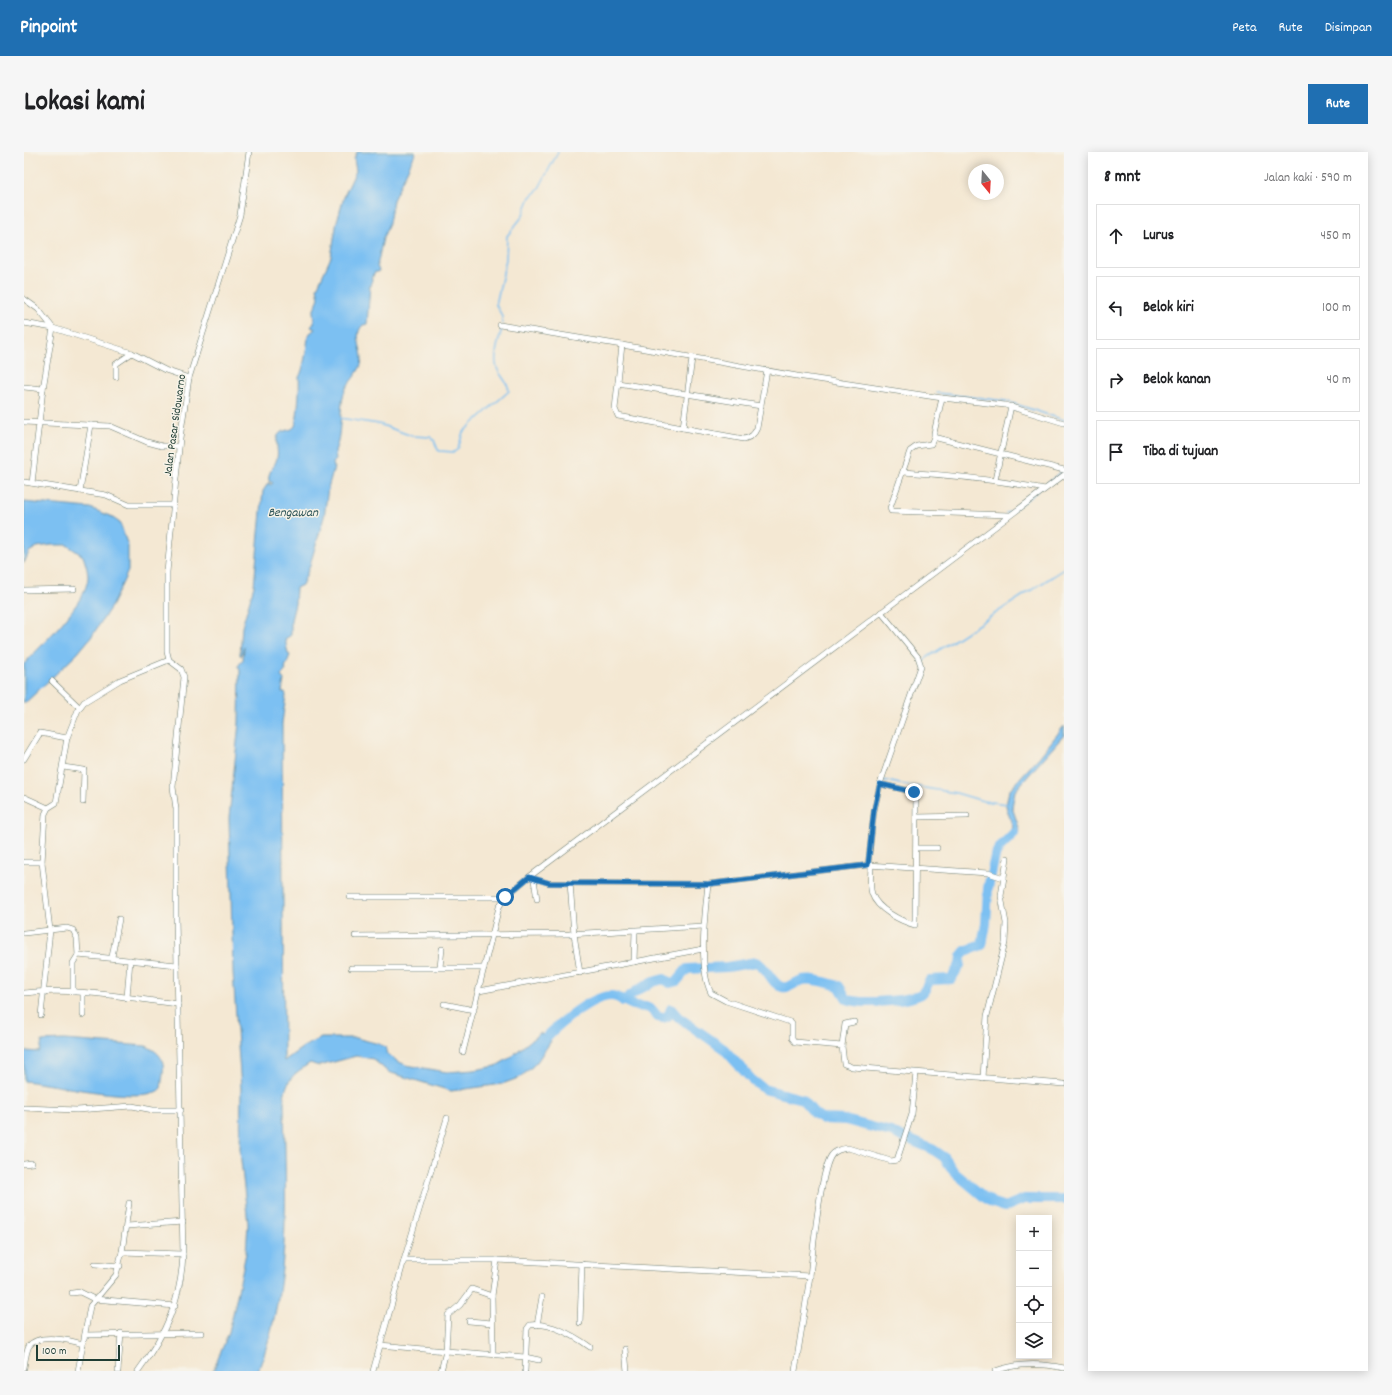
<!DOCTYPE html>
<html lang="id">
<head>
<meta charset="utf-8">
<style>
  body { margin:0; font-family:Dekko,sans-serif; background:#f6f6f6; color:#202124 }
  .controls { position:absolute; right:12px; bottom:12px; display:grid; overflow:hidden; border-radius:0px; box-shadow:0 2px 10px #0003 }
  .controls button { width:36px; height:36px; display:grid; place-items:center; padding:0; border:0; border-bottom:1px solid #e0e0e0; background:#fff; color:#202124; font:20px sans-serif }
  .compass { position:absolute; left:944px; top:12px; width:36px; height:36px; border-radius:50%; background:#fff; box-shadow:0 2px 10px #0003; rotate:162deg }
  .scale { position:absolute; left:12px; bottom:10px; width:84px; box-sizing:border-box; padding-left:4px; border:2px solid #1f3d34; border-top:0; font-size:11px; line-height:14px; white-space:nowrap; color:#1f3d34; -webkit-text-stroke:3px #f7f3e8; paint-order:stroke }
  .stop { position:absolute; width:12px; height:12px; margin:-9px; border:3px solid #1f6fb2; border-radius:50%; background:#fff }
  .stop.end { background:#1f6fb2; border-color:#fff; box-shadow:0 1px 4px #0008 }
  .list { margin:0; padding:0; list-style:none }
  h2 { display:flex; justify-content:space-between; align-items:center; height:52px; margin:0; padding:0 16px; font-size:17px }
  h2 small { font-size:13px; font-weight:400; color:#757577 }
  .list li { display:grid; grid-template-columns:26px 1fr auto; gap:12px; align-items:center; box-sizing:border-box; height:64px; margin:0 8px 8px; padding:0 8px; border:1px solid #e0e0e0; border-radius:0px }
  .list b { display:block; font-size:15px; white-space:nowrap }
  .list em { font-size:13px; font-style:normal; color:#757577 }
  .icon { flex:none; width:22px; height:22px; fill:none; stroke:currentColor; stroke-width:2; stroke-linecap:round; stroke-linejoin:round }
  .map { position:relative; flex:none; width:1040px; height:1219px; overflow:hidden; border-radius:0px }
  header { display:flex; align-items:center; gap:24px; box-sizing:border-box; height:56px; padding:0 20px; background:#1f6fb2; color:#fff }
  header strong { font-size:19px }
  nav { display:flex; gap:22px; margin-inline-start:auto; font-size:14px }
  .intro { display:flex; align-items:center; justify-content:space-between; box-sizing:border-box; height:96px; padding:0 24px }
  h1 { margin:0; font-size:28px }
  .button { padding:10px 18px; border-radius:0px; background:#1f6fb2; color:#fff; font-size:14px; font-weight:700 }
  main { display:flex; gap:24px; padding:0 24px }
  aside { flex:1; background:#fff; border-radius:0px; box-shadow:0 2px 10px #0003 }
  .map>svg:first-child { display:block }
  .water { fill:#7bc0f2; stroke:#4d7e93 }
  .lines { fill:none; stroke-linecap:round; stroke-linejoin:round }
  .stream { stroke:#7bc0f2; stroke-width:1.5 }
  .river { stroke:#7bc0f2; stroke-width:10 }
  .street-casing { stroke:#6a796c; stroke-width:6 }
  .street { stroke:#fff; stroke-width:5 }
  .route { stroke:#1f6fb2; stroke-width:5 }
  .labels { text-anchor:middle; stroke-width:3; stroke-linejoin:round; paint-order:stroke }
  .street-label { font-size:12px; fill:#1f3d34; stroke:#f7f3e8 }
  .water-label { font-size:13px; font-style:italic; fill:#31575a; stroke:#f7f3e8 }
</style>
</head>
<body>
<header>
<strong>Pinpoint</strong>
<nav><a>Peta</a><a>Rute</a><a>Disimpan</a></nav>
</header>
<div class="intro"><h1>Lokasi kami</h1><a class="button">Rute</a></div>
<main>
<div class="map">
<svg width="1040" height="1219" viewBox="0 0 1040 1219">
  <rect width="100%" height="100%" fill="#f7f3e8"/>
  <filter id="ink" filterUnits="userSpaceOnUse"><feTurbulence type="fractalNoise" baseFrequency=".025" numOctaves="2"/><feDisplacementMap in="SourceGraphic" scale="8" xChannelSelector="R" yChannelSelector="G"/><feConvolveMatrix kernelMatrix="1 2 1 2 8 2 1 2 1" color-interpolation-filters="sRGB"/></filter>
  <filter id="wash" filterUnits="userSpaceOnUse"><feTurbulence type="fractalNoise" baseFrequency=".012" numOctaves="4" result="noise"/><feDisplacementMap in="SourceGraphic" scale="16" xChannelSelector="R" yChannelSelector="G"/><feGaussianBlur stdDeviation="0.9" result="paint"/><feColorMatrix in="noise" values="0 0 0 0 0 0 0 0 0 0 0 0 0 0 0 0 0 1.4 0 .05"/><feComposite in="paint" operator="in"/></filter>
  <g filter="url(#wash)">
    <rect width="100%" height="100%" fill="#f4e8d3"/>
    <g class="water">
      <path d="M333 0H392L369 48 365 71 359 86 353 114 355 119 350 121 346 134 343 172 339 173C329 182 338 196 338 207 338 220 323 230 320 241 315 259 318 282 311 299L312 308 309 311 310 315 304 336 300 365 285 416 278 433 272 436 271 452 267 468V483L261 487 264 502 266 503 261 516 262 518 257 524 260 528 258 540H261L262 543 258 571 260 909 279 895 297 886H332L355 892 361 895 364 902 373 909 382 913 423 920 450 918 472 914 484 907 516 881 527 889 513 910 497 925 478 932 427 939 364 920 349 907 332 904 295 914 286 911C270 922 264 925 260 945 261 1038 269 1131 234 1219H189L205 1180 211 1153 222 1101 224 1072 216 999 217 937 209 820 205 666 215 571 216 518 214 514 219 508 220 495 217 504 216 503 218 475 230 434 239 339 245 330 246 333 249 331 245 329C243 320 251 315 253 306 255 298 250 288 255 282 259 277 267 280 271 274 274 266 276 233 275 225 279 221 284 190 284 183H286L285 182 291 177 287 175 290 171 289 160 295 146 293 136 307 105 313 69 321 42 332 19 330 7Z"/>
      <path d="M0 350 66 356 86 364 96 371 104 394V419L100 428 88 453 68 484 53 502 0 552V512C17 493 63 451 64 425 64 418 61 410 59 404L43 393H28L13 395 5 400 0 411Z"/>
      <polygon points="1040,574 1040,583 991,639 988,655 996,679 983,693 979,688 989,676 982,654 985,638 1016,604"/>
      <path d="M40 888 122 894C144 904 140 915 137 936 124 954 23 931 0 929V899L16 900 18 889Z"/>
    </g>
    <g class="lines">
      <g class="stream">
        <polyline points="478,172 478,164 472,153 482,107 483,84 498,65 506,45 514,38 534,0"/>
        <polyline points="913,241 982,249 1040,268"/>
        <path d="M315 266 355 272 388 284 407 285 410 288 414 298 416 299 430 300 434 297 439 280 485 239C485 231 476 224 473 216 469 204 475 188 478 176"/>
        <polyline points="1018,335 1039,319"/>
        <polyline points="982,361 986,360 1015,338"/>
        <polyline points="899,514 901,507 1040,417"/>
        <polyline points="859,628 876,632 932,641 959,649 984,652"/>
      </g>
      <g class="river">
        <path d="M599 849 614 838 629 830 640 827 646 831 653 829 663 817 703 815 732 810C744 815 747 832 758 835 766 837 771 830 778 828 789 826 804 831 815 834L823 847C836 853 882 849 895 843 901 841 902 834 906 828L927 827 936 813 937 804 941 799 958 793 962 772 964 736 971 704 975 696 990 681"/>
        <path d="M513 896C526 879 565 844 587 844 595 844 602 851 609 853 624 857 624 851 634 865L639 866 644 864 647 857 654 865 700 897 728 928 740 937 778 947 791 962 799 967 821 968 867 980 908 997 920 1005 930 1020 960 1045 969 1051 981 1055 1000 1047H1040"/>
      </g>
    </g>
  </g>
  <g filter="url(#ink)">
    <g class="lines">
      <g class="street-casing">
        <g id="street">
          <polyline points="0,147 14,157 29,176 19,237 8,331"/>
          <polyline points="0,171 29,176 108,201 141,218 165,226"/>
          <polyline points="476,173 598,193 773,224 918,246 981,253 1040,271"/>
          <polyline points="598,193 591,257 594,264 659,276 668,206"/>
          <polyline points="92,225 92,212 108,201"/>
          <polyline points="594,231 737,254"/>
          <polyline points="0,235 19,237"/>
          <polyline points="918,246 910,281 910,285 913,286 1040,318"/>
          <polyline points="0,270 86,274 123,290 138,294 155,294"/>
          <path d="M659 276 720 287C727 285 730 283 733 276L743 218"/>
          <polyline points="910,285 907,292 893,294 886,299 866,356 867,359 985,363"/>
          <path d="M879 320C927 323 974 328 1021 337"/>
          <polyline points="971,328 987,254"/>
          <polyline points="0,330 82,343 105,353 149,353"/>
          <polyline points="56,339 67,273"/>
          <polyline points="0,438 50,437"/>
          <polyline points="145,508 143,500 143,420 156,286 165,226 216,63 225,0"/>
          <polyline points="28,529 56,556"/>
          <polyline points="0,607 16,581 43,586"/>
          <polyline points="39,615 60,618 59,650"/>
          <polyline points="0,645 24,656 32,651 43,586 54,558 60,550 96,528 145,508"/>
          <polyline points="893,665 943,664"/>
          <polyline points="892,696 913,696"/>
          <polyline points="0,710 18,710"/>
          <polyline points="844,713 850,659 856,632 897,514 894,505 857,460"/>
          <path d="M847 713C847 722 845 733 848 742 853 757 876 769 891 773L892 642 886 639 856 632"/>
          <polyline points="505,725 525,731 684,732 844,713 964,721 980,726"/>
          <polyline points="510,728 513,747"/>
          <polyline points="546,731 550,782 556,821"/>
          <path d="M684 732C681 761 674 815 687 841L702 849 766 870 768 872V886L771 890 818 894 820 912 828 915 1040 932"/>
          <polyline points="325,745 481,745"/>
          <polyline points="0,781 43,776 49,778 53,786 54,803 153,813"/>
          <polyline points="331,784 545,782 679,774"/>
          <polyline points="88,805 95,767"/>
          <polyline points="610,810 611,779"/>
          <polyline points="416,815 418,797"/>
          <polyline points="327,816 460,816"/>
          <polyline points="455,839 679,797"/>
          <polyline points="49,840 49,811 54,803"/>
          <path d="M0 841C50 835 104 846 154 852"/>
          <polyline points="103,846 106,808"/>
          <polyline points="420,852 450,858"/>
          <polyline points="17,863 26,778 18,710 21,662 24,656"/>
          <polyline points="59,863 59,841"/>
          <polyline points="818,894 821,872 830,870"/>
          <polyline points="439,900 475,755 481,745 505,725 1040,323"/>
          <polyline points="959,926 963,864 981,791 982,771 977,744 983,706"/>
          <polyline points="0,956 53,958 108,954 129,958 157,958"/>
          <polyline points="0,1012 8,1011"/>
          <polyline points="103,1074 159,1070"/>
          <polyline points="98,1100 105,1051"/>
          <polyline points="380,1108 473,1108 786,1124 771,1219"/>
          <polyline points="71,1112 96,1114"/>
          <path d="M786 1124C789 1099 796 1021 807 1004 811 998 818 997 824 996L867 1009 873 1008 888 962 892 921"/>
          <polyline points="48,1141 56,1140 70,1147 151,1154"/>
          <polyline points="445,1169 468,1171"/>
          <polyline points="556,1171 558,1112"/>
          <polyline points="513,1173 518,1145"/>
          <polyline points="61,1183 178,1181"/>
          <polyline points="356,1193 422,1199 424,1163 436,1153 448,1137 468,1144"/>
          <polyline points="601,1197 603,1219"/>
          <polyline points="469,1202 468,1144 473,1108"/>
          <path d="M0 1216C1 1209 2 1200 5 1194 14 1181 46 1188 59 1192"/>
          <polyline points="54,1219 66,1154 92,1123 98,1100 159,1102"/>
          <polyline points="94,1219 97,1181"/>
          <path d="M114 1219C142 1182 157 1148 159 1102L152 766V657L149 635 160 525 157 517 145 508"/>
          <polyline points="349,1219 380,1108 423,966"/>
          <polyline points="417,1219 422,1199 501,1205 515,1208"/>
          <path d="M501 1219 503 1177 506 1173C527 1170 549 1183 566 1195"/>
          <path d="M971 1219C993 1211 1017 1211 1040 1216"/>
        </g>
      </g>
      <use href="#street" class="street"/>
    </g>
  </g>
  <g class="lines" filter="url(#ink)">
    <polyline class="route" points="481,745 505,725 525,731 684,732 844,713 850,658 856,632 890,640"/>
  </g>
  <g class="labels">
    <g class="street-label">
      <text transform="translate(150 273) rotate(-82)" y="4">Jalan Pasar Sidowarno</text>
    </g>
    <g class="water-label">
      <text x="269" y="364">Bengawan</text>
    </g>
  </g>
</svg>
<div class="controls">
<button>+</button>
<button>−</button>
<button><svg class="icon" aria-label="locate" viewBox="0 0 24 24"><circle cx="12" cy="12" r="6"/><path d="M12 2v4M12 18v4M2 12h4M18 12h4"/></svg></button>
<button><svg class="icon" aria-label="layers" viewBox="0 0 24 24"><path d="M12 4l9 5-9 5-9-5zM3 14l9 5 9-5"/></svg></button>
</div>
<svg class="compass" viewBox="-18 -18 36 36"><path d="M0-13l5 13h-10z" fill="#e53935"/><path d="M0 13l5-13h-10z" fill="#757577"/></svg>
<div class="scale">100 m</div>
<div class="stop" style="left:481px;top:745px"></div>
<div class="stop end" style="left:890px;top:640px"></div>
</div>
<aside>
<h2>8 mnt<small>Jalan kaki · 590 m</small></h2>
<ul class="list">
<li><svg class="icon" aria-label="ahead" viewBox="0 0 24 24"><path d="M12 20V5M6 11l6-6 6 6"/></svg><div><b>Lurus</b></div><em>450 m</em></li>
<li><svg class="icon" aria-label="left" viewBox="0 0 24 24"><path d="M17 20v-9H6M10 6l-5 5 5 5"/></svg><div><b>Belok kiri</b></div><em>100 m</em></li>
<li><svg class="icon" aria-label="right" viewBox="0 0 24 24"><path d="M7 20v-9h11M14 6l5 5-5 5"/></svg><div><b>Belok kanan</b></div><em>40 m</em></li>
<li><svg class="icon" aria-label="arrive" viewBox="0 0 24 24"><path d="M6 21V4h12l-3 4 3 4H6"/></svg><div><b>Tiba di tujuan</b></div></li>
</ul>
</aside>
</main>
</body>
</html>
